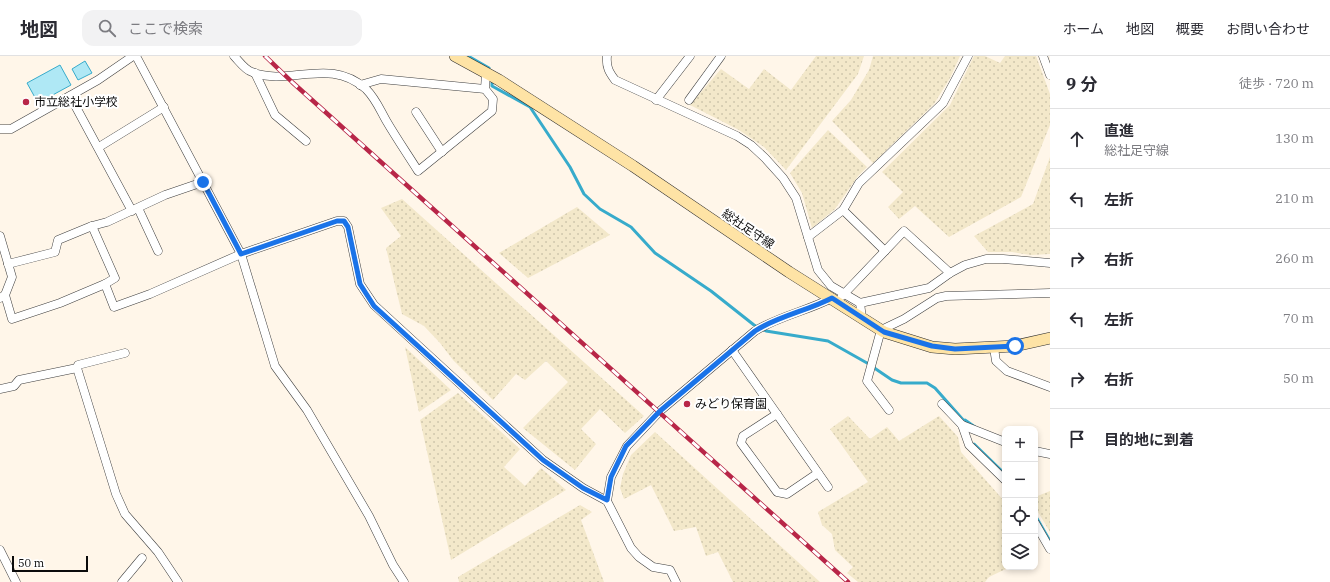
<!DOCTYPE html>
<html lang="ja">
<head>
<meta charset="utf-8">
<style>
  body { margin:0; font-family:"IBM Plex Serif","Noto Sans JP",serif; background:#f2f2f3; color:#2b2b33 }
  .controls { position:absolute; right:12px; bottom:12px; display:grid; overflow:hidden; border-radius:8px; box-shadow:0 2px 6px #0003 }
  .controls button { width:36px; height:36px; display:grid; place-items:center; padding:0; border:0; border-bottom:1px solid #e1e1e2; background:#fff; color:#2b2b33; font:20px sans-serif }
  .scale { position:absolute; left:12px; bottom:10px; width:76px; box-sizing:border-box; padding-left:4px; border:2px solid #0b0b0b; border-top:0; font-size:11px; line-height:14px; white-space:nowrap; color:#0b0b0b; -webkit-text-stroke:3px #fff; paint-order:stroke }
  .stop { position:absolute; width:12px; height:12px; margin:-9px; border:3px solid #1a73e8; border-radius:50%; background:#fff }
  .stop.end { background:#1a73e8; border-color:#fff; box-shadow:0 1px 4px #0008 }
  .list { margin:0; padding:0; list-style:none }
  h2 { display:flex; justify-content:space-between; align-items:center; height:52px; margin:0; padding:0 16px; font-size:17px }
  h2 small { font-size:13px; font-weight:400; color:#7c7c81 }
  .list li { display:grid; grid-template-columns:26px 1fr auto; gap:12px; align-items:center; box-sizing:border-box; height:60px; padding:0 16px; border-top:1px solid #e1e1e2 }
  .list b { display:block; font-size:15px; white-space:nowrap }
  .list p { margin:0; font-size:13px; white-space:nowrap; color:#7c7c81 }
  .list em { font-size:13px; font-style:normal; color:#7c7c81 }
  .icon { flex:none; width:22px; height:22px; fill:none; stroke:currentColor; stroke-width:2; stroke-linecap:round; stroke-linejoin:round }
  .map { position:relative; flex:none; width:1050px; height:526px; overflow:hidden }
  header { display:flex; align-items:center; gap:24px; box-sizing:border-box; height:56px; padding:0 20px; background:#fff; border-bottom:1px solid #e1e1e2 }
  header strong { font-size:19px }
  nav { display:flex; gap:22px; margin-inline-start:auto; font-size:14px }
  .search { width:280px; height:36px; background:#f2f2f3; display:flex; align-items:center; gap:10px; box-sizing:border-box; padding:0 14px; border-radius:12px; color:#7c7c81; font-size:15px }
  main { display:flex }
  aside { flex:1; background:#fff }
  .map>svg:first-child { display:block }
  .farmland { fill:url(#farmland-dots) }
  .water { fill:#afe8f5; stroke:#37abcb }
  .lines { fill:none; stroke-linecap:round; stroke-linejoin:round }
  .stream { stroke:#37abcb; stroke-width:3 }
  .street-casing { stroke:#3e3e3e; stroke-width:9 }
  .secondary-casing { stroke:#2d2d2d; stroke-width:12 }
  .street { stroke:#fff; stroke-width:8 }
  .secondary { stroke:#fee3a5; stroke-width:11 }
  .rail-casing { stroke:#b82648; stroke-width:4.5 }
  .rail { stroke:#fff; stroke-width:3; stroke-dasharray:9; stroke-linecap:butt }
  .route { stroke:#1a73e8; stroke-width:5 }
  .poi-dot { fill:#b82648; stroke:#fff; stroke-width:1.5 }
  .labels { text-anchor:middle; stroke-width:4; stroke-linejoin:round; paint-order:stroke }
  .poi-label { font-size:12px; fill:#0b0b0b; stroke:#fff; text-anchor:start }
  .street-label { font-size:12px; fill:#0b0b0b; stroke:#fff }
</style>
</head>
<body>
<header>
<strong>地図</strong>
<div class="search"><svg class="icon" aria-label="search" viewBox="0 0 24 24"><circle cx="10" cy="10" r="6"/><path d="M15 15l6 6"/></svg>ここで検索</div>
<nav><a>ホーム</a><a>地図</a><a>概要</a><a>お問い合わせ</a></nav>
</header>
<main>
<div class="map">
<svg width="1050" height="526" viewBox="0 0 1050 526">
  <defs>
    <pattern id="farmland-dots" width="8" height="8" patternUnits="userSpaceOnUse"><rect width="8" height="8" fill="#f3e8ca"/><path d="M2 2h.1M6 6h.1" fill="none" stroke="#cfc6ac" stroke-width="1.8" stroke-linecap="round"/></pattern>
  </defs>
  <rect width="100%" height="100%" fill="#fff6e9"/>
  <g class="farmland">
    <polygon points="816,0 864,0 858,18 786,114 764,91 739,74 690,49 721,13 749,33 764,13 791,34"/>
    <polygon points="873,0 960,0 950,22 934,48 873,107 832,65 851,44 869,14"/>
    <polygon points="974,0 985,0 1000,7 1005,0 1036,0 1050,38 1050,69 1021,141 949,181 915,150 899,163 888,151 903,136 882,116 950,49"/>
    <polygon points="828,74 867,111 858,120 835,153 812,172 802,137 790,117"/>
    <polygon points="1050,101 1050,198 1031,199 1012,196 988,196 974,180 1033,148"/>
    <polygon points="402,143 644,360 625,377 600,353 581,373 596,388 575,414 523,372 568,326 546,305 525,324 516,318 493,344 453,304 440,287 424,270 402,258 386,192 401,180 381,152"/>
    <polygon points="577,151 610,179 528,222 499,197"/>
    <polygon points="405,291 451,334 419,356"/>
    <polygon points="458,337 520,393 504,411 525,430 541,412 566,434 451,504 420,364"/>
    <polygon points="848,360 870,383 887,371 899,385 939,360 958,381 961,396 1005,446 1005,511 1010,511 989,521 985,526 858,526 847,517 853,511 835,494 832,478 822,469 818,456 868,426 830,373"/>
    <polygon points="655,376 820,526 733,526 718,496 706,500 696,471 674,475 651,429 624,443 620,432 623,418 631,399"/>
    <polygon points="1050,435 1050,476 1035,451 1035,441"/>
    <polygon points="580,449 592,456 581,464 604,526 459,526 458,521"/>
  </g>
  <g class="water">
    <polygon points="85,5 92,17 78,24 72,13"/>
    <polygon points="60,9 71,29 38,47 27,27"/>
  </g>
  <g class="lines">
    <g class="stream">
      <polyline points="468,0 489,12"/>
      <polyline points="492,27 492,30 530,51 570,111 584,138 600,153 631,171 655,197 711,235 754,269 766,275 828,285 867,307 892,324 901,327 927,327 935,332 965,366"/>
      <polyline points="965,364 975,371"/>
      <polyline points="974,388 1005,418"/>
      <polyline points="1035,459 1050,485"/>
    </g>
    <g class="street-casing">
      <g id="street">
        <polyline points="136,0 241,198 275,310 307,354 369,460 393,509 404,526"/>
        <path d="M234 0C239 5 245 14 252 16 289 31 329 0 366 33 376 43 380 54 387 66 397 83 408 99 418 115L492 55 493 43 485 33 486 17"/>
        <path d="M607 0C606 11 609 16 615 24L737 80 751 89 765 102 783 122 796 142 818 214 831 230 860 247 862 262"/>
        <polyline points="1043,0 1050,19"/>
        <polyline points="255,17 275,59 306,85"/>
        <polyline points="360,29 381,23 485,33"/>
        <polyline points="70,40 132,155"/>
        <polyline points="656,44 690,0"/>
        <polyline points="689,44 721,0"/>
        <polyline points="416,56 442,96"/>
        <polyline points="0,73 11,73 98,24 133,0"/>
        <polyline points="99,91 164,51"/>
        <polyline points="138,152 158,195"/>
        <polyline points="843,154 885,195"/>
        <polyline points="92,170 115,222 105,228"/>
        <polyline points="0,180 12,221 5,239"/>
        <polyline points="808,181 843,154 859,127 943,47 968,0"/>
        <polyline points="8,208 55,196 58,184 92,170 107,166 165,139 203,126"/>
        <polyline points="842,240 904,175 950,217"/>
        <polyline points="0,242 5,239 12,263 60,247 105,228 114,251 150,238 241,198 337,165 344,165 348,171 360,228 374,249 543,404 583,432 607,445 631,492 639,501 653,511 670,514 676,526"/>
        <polyline points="860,247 929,232 950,217 965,209 986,203 1003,203 1050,207"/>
        <polyline points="994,292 996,305 1007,315 1050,331"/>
        <polyline points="732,294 828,431"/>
        <polyline points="77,312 78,309 125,297"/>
        <polyline points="0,333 14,330 19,324 77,312 116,438 125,458 158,496 178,526"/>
        <polyline points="942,348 962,369 969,389 1005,424"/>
        <polyline points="889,354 867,325 881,274 904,263 937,242 946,240 1050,237"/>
        <polyline points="777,358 743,380 741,387 777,436 787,438 818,417"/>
        <polyline points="962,369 1005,386"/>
        <polyline points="1035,395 1050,398"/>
        <path d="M607 445 611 421 627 390 660 355 755 275C779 260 807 255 832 242"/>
        <polyline points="1035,467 1050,493"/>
        <polyline points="0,494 16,526"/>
        <polyline points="122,526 142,502"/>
      </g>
    </g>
    <g class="secondary-casing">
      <polyline id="secondary" points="455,0 499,24 633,110 789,216 884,276 932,291 955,293 1015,290 1050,282"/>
    </g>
    <use href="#street" class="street"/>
    <use href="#secondary" class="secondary"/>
    <g class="rail-casing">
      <polyline id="rail" points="265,0 292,26 848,526"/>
    </g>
    <use href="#rail" class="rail"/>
  </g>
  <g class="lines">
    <path class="route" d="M203 126 241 198 337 165H344L348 171 360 228 374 250 543 404 583 432 607 444 611 421 626 390 660 355 755 275C778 260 807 255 832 242L884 276 932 290 955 293 1015 290"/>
  </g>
  <g class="poi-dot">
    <circle cx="26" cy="46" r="4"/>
    <circle cx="687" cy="348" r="4"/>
  </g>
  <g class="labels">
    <g class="poi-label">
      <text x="34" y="50">市立総社小学校</text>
      <text x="695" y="352">みどり保育園</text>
    </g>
    <g class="street-label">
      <text transform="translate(748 173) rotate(34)" y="4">総社足守線</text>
    </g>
  </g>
</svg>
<div class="controls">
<button>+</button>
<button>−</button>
<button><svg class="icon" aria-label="locate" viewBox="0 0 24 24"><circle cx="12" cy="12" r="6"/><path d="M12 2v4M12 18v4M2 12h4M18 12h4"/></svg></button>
<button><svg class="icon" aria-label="layers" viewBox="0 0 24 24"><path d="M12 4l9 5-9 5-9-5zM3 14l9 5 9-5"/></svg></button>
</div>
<div class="scale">50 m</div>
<div class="stop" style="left:1015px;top:290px"></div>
<div class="stop end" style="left:203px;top:126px"></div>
</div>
<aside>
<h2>9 分<small>徒歩 · 720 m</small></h2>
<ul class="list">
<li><svg class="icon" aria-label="ahead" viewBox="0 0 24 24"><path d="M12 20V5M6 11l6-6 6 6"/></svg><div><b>直進</b><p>総社足守線</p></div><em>130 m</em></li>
<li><svg class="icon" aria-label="left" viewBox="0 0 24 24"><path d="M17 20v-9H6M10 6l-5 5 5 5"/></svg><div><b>左折</b></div><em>210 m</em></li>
<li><svg class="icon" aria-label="right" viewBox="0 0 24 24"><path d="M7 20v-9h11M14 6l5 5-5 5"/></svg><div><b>右折</b></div><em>260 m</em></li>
<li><svg class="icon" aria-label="left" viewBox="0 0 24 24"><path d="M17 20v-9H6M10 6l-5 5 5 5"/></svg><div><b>左折</b></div><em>70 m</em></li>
<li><svg class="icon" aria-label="right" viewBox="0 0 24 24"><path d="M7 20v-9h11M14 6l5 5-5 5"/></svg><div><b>右折</b></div><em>50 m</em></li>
<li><svg class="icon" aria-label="arrive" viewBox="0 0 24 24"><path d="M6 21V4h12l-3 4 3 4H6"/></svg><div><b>目的地に到着</b></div></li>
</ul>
</aside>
</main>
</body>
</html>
